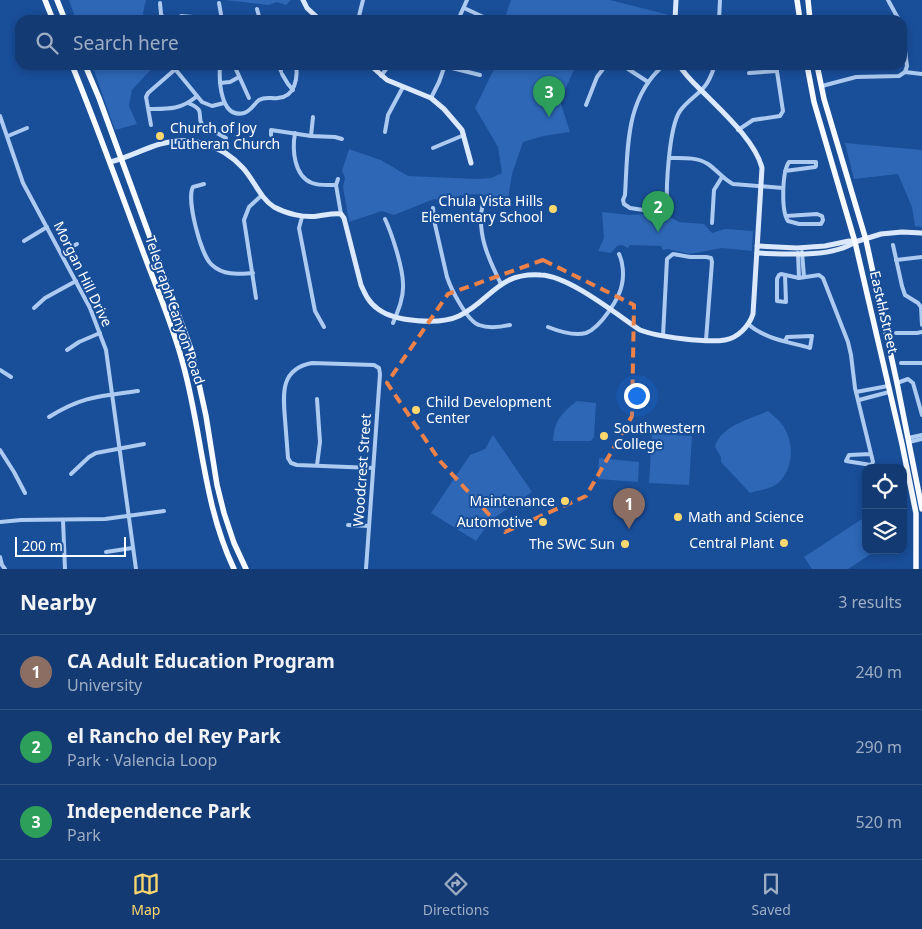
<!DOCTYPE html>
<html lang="en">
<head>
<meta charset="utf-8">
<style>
  body { margin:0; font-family:"Noto Sans",sans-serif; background:#20457b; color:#f1f3f6 }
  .controls { position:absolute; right:15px; bottom:15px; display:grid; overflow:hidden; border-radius:10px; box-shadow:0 2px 8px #0003 }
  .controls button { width:45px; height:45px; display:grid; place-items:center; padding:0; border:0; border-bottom:1px solid #325485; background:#133a73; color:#f1f3f6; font:25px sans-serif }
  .scale { position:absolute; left:15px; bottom:12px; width:111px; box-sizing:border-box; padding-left:5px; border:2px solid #fff; border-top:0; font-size:14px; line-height:18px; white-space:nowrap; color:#fff; -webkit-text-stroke:4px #194e99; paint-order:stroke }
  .you { position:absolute; left:636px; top:395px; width:18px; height:18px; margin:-12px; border:4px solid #fff; border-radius:50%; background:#1a73e8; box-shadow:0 0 0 8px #1a73e833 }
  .badge { display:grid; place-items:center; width:32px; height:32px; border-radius:50%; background:#ffd86d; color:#fff; font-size:16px; font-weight:700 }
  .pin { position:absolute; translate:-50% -41px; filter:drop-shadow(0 1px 2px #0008) }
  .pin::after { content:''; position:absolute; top:26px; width:18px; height:15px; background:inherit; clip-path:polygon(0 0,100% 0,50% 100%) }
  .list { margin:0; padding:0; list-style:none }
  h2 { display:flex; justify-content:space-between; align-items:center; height:65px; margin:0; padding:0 20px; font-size:21px }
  h2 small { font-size:16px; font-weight:400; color:#9dadc4 }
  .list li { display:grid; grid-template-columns:32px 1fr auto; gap:15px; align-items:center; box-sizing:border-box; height:75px; padding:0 20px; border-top:1px solid #325485 }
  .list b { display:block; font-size:19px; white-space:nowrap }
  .list p { margin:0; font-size:16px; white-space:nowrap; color:#9dadc4 }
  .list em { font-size:16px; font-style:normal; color:#9dadc4 }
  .icon { flex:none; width:28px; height:28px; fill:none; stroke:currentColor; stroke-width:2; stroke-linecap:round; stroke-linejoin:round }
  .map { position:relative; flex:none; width:922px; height:569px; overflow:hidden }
  .search { position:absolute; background:#133a73; box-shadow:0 2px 8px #0003; left:15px; right:15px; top:15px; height:55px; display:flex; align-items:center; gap:12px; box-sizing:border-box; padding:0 18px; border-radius:15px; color:#9dadc4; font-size:19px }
  .sheet { height:290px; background:#133a73 }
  nav { display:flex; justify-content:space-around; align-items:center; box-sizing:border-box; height:70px; border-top:1px solid #325485; background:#133a73; font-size:14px; color:#9dadc4 }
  nav a { display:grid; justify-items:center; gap:2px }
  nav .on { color:#ffd86d }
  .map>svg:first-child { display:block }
  .green { fill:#2d67b6 }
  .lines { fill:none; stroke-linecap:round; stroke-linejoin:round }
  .street { stroke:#adcaf1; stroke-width:4 }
  .secondary { stroke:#dce9fc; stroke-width:5 }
  .primary { stroke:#f7faff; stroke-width:5.5 }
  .marked { fill:none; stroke:#ee8249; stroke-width:4; stroke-dasharray:10 6; stroke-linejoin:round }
  .poi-dot { fill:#ffd86d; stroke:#194e99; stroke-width:2 }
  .labels { text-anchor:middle; stroke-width:4; stroke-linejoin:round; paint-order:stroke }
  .poi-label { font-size:14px; fill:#fff; stroke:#194e99; text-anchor:end }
  .street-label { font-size:14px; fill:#fff; stroke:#194e99 }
</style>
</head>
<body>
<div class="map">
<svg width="922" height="569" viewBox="0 0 922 569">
  <rect width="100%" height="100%" fill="#194e99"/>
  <g class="green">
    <polygon points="69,0 146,0 143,13 144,20 76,20"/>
    <polygon points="225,0 291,0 286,5 277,2 268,5"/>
    <polygon points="511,0 610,0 673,16 673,20 504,20"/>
    <polygon points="92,65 155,65 132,90 129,106 137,124 115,130"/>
    <path d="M496 65H576L560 101 570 132 543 136 523 142 512 174 508 199 499 195 492 198C475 190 457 197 439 200L434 199 394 215 382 211 349 222 343 187 345 178 342 171 349 149 381 160 408 176 478 179 491 178 502 173 498 147 475 108Z"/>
    <polygon points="845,143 922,150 922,227 915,226 912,207 898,174 854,179"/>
    <polygon points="602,212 630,215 646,214 660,217 672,218 679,222 704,224 712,233 725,229 753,231 752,251 722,248 690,254 668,249 663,250 661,246 630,245 628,248 622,245 617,246 611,253 598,251 604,238"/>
    <path d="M577 401 596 403 594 437 591 441H553C554 420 562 413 577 401Z"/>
    <path d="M768 411C772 415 777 418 780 422 795 439 795 469 777 484 770 489 758 490 750 493L721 462V457L715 447C720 426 750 419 768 411Z"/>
    <polygon points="652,434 692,436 689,485 649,483"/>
    <polygon points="493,435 532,492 491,520 476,541 431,513 470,455 485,449"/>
    <polygon points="599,458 639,462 638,482 598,479"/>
    <polygon points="862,519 866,524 866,550 877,550 848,569 812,569 804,557"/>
  </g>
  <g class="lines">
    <g class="street">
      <polyline points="888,0 899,20"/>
      <polyline points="160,3 161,14 164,20"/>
      <polyline points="219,3 222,20"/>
      <polyline points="464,8 490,20"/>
      <polyline points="257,9 260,20"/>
      <polyline points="176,20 181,16 218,19 221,18"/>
      <polyline points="358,20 363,0"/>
      <polyline points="458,20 467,0"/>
      <polyline points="719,20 720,0"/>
      <polyline points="902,27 907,66 905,72"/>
      <path d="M220 65C219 80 220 119 244 113 251 111 254 104 259 100 266 96 271 99 278 98 295 97 298 78 296 65"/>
      <polyline points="234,65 249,98"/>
      <polyline points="279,65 281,71"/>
      <polyline points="622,65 648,82"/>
      <path d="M664 65C625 98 628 148 625 195L623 200 624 204 630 208 663 213 667 207C666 186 669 127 680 111 687 101 698 95 705 86 710 80 712 73 715 65"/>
      <polyline points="444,66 480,75"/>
      <polyline points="297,67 305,65"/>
      <polyline points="175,69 202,102 212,106 224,103"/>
      <polyline points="749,73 777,71"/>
      <polyline points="282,74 288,84 293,90"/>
      <polyline points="381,76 389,65"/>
      <polyline points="220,83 230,82 239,77"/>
      <polyline points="822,86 856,77 899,76 905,72 922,74"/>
      <polyline points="431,98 439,82 445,65"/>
      <path d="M188 103C207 111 196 114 202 125L226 138 224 151"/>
      <polyline points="586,105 597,77 606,65"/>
      <path d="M149 109C168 109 180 110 196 97"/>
      <polyline points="0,116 23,183 90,308 106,350 136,569"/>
      <polyline points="151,125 146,97 148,93 179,66"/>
      <polyline points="738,130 753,120 780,116 783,111 776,65"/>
      <polyline points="385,132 388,115 403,87"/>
      <path d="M295 133C292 150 294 176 312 183 320 186 329 185 336 185"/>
      <polyline points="271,135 271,130 311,136 335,137 342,139"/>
      <polyline points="8,136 27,128"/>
      <polyline points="311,136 313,117"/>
      <polyline points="433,148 464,135"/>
      <path d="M670 158C683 158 697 157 708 164 717 170 723 179 733 184L783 188"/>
      <path d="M785 171 815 167 816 166V162H789C782 172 781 211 788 221L799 224H821L823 220 822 216 817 214 786 216"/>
      <polyline points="338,179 336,185 341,214"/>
      <path d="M204 184 193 187C186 199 201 256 212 265 224 276 239 274 253 273"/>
      <path d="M483 203C476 232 488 258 501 284"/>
      <path d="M433 208 434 220 447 277C451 289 467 321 479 325 489 329 501 327 510 325"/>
      <polyline points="302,217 299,228 315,311 324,327"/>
      <path d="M385 219C392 234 403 268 403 284 404 297 398 311 393 323"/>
      <polyline points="712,223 714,190 722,177"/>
      <polyline points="24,241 47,227"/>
      <polyline points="893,245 902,286 905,295 918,303 921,307 922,325"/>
      <polyline points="802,252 804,277"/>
      <polyline points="61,253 77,244"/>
      <polyline points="798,253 799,278"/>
      <polyline points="896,260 922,257"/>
      <polyline points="785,275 786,302 777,301 777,279 779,275 781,274 799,278 819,275 823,278 848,342 851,355 855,388 873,462 871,465 846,461 849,455 871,454"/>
      <polyline points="256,298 244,220 249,207 262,195"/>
      <polyline points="34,308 45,298 76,281"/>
      <path d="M748 324C765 339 789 342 810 348L812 336 787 337 785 341"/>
      <path d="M548 327C558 331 575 336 586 333 600 328 620 298 622 284 624 275 623 262 619 254"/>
      <polyline points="896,333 917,333 922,332"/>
      <polyline points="663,336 667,259 673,254 690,257 706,257 711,258 712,262 706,340"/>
      <polyline points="67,350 79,342 100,333"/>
      <polyline points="901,363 922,363"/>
      <polyline points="0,370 11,377"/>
      <polyline points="897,383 908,379 913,383 922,415"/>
      <polyline points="856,392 888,386"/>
      <polyline points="859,400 889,392"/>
      <path d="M49 417C82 396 101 396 138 391"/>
      <polyline points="908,438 922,435"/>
      <polyline points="909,442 922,439"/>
      <polyline points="0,450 14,472 25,493"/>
      <polyline points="317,465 320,442 317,399"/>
      <polyline points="71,474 89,457 96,453 144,444"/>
      <polyline points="63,520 65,569"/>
      <polyline points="0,522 21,520 105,519 164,511"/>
      <polyline points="348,525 369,526"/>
      <polyline points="106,552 132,548"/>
      <polyline points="0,557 2,565 5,569"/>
      <path d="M366 569 380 374 379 368 374 365 312 363C280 369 283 394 285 419 286 432 287 445 288 458L291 463 297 465 373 468"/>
    </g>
    <g class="secondary">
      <polyline points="303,0 307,8 320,20"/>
      <polyline points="675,20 676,0"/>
      <polyline points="370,65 387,80 431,98 444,109 462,130 471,163"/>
      <path d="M110 162C127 158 143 149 160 144 192 135 222 145 243 168 254 180 260 198 274 207 287 214 304 218 318 216 326 215 333 213 341 214L344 218 361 285C365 294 369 303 378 309 395 322 440 325 459 316 491 301 497 272 541 275 569 276 616 314 640 330 658 337 707 343 725 340 738 338 749 326 753 314L762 168C756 143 726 115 708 97 697 86 687 78 679 65"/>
      <polyline points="757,246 797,248 825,246 849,241 855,242 881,234 902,232 922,233"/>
      <path d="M757 253C785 254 832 258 855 242"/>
    </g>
    <g class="primary">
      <polyline points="45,0 53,20"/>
      <polyline points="57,0 65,20"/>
      <polyline points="797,0 800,20"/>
      <polyline points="808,0 810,20"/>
      <path d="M72 65C97 126 119 188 142 249 156 287 173 325 183 364 202 432 203 504 234 569"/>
      <polyline points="85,65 99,98 192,352 206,416 217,485 224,513 234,543 246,569"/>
      <polyline points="807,65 814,102 855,242 902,444 916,513 916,569"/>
      <polyline points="817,65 824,99 866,240 897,383 922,509"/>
    </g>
  </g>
  <path class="marked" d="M543 260 634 305 632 416 586 496 505 532 440 461 387 383 448 294Z"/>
  <g class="poi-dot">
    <circle cx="160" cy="136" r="5"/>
    <circle cx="553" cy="209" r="5"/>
    <circle cx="416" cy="410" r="5"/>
    <circle cx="604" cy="436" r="5"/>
    <circle cx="565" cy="501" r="5"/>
    <circle cx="678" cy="517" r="5"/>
    <circle cx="543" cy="522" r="5"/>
    <circle cx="784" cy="543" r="5"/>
    <circle cx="625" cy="544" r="5"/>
  </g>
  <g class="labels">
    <g class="poi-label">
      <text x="170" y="133" text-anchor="start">Church of Joy<tspan x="170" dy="16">Lutheran Church</tspan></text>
      <text x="543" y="206">Chula Vista Hills<tspan x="543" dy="16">Elementary School</tspan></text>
      <text x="426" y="407" text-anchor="start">Child Development<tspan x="426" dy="16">Center</tspan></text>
      <text x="614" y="433" text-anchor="start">Southwestern<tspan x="614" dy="16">College</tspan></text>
      <text x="555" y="506">Maintenance</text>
      <text x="688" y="522" text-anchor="start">Math and Science</text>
      <text x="533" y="527">Automotive</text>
      <text x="774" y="548">Central Plant</text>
      <text x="615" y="549">The SWC Sun</text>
    </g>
    <g class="street-label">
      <text transform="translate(83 274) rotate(64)" y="5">Morgan Hill Drive</text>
      <text transform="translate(175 310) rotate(71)" y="5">Telegraph Canyon Road</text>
      <text transform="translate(884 312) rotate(77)" y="5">East H Street</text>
      <text transform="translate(362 470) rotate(-86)" y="5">Woodcrest Street</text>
    </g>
  </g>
</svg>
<div class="controls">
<button><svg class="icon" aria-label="locate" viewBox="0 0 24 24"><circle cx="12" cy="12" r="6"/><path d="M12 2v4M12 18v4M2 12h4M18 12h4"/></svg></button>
<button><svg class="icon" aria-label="layers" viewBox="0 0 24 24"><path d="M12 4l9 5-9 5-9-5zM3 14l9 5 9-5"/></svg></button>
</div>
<div class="scale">200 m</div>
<div class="you"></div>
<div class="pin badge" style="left:629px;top:529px;background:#8d6e63">1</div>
<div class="pin badge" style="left:658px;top:232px;background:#2e9e5b">2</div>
<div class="pin badge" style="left:549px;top:117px;background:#2e9e5b">3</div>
<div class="search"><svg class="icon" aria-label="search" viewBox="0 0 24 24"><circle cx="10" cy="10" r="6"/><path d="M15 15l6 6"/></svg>Search here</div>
</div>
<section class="sheet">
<h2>Nearby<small>3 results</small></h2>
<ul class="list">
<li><span class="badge" style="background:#8d6e63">1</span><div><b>CA Adult Education Program</b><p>University</p></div><em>240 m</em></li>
<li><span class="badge" style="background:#2e9e5b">2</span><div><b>el Rancho del Rey Park</b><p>Park · Valencia Loop</p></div><em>290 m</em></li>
<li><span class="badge" style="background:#2e9e5b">3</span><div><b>Independence Park</b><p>Park</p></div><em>520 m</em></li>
</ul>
</section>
<nav>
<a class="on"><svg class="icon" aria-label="map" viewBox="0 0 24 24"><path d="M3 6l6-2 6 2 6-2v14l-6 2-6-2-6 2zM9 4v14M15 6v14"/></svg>Map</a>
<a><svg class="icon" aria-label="directions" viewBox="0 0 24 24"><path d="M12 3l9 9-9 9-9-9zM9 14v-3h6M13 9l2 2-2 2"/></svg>Directions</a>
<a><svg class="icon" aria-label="saved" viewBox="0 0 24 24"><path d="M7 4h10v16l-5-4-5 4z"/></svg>Saved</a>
</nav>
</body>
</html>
